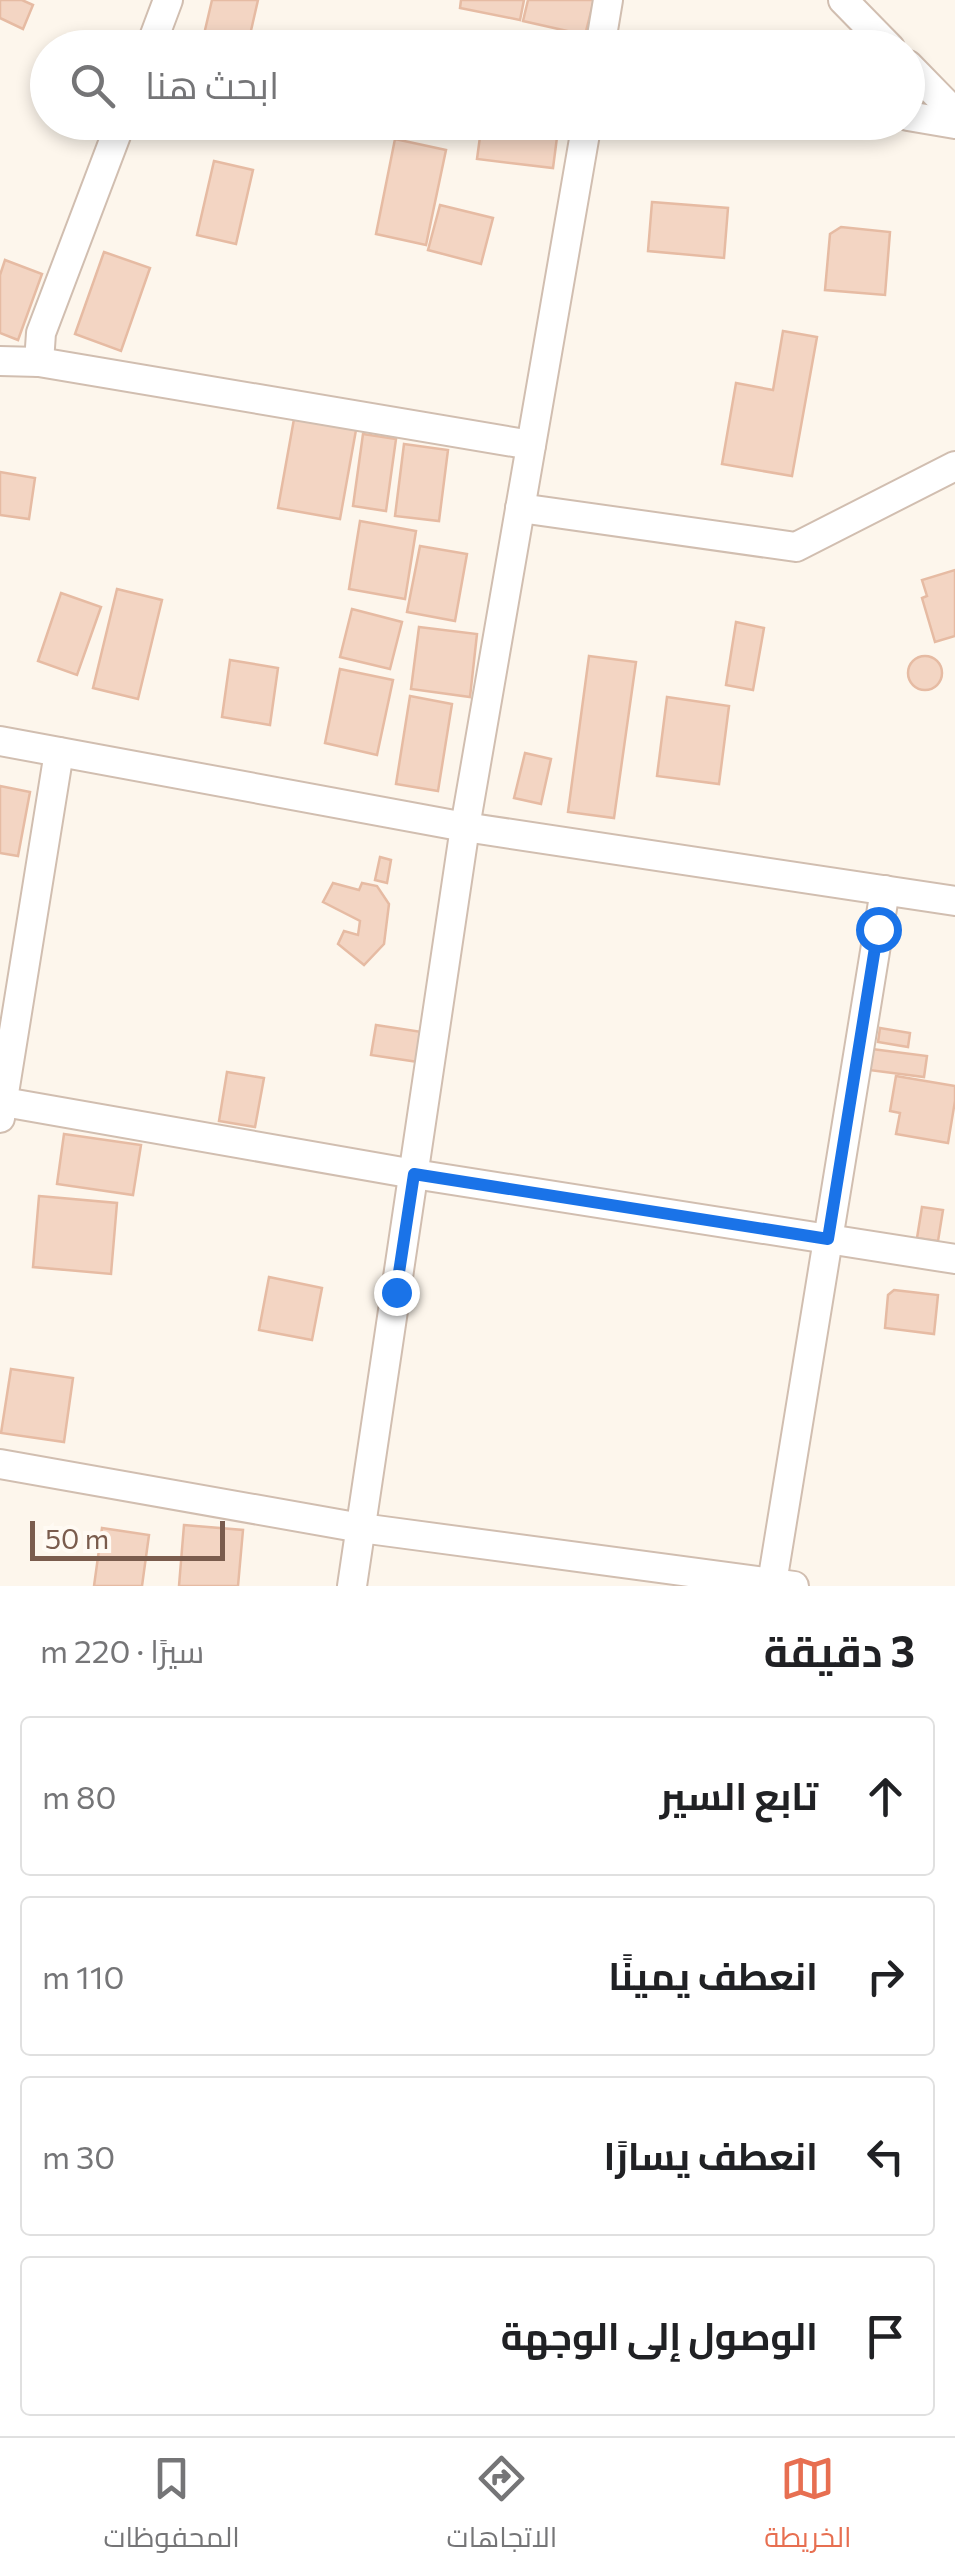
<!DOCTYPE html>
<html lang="ar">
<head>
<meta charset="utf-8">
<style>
  body { margin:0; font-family:Commissioner,Cairo,sans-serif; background:#f6f6f6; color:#202124; direction:rtl }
  .scale { position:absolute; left:30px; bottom:25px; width:195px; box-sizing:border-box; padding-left:10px; border:5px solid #7a5c4d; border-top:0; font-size:28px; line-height:35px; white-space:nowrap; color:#7a5c4d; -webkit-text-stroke:8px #fffaf3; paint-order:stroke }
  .stop { position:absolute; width:30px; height:30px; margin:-22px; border:8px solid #1a73e8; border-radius:50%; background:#fff }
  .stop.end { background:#1a73e8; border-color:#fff; box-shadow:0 2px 10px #0008 }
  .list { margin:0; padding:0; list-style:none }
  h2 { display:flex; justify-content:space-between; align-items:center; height:130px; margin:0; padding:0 40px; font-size:42px }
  h2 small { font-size:32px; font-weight:400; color:#757577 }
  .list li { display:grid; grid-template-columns:65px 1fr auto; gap:30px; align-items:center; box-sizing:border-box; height:160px; margin:0 20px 20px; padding:0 20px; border:2px solid #e0e0e0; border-radius:10px }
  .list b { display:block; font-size:38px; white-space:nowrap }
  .list em { font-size:32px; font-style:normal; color:#757577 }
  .icon { flex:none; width:55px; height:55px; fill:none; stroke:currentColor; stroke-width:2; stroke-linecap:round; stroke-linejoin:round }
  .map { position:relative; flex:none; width:955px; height:1586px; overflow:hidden; direction:ltr }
  .search { position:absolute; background:#fff; box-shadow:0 5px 15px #0003; left:30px; right:30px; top:30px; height:110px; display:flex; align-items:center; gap:25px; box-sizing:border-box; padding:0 35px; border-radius:55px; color:#757577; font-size:38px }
  .sheet { height:850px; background:#fff }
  nav { display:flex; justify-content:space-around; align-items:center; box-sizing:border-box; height:140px; border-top:2px solid #e0e0e0; background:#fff; font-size:28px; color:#757577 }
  nav a { display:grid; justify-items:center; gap:5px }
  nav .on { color:#e76f51 }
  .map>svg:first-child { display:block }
  .building { fill:#f3d5c3; stroke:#e6bba3; stroke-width:2.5 }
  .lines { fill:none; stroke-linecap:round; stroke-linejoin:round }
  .street-casing { stroke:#d1beb0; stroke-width:32 }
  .street { stroke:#fff; stroke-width:28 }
  .route { stroke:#1a73e8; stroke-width:12 }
</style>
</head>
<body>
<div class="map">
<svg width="955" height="1586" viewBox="0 0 955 1586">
  <rect width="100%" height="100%" fill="#fdf6ec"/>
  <g class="building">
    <polygon points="0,0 22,0 33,5 23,29 0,18"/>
    <polygon points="212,0 258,0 247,48 221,48 202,43"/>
    <polygon points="461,0 524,0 520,20 460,8"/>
    <polygon points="528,0 594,0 585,35 523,21"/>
    <polygon points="482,122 559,122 553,168 477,159"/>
    <polygon points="395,139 446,150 426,245 376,234"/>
    <polygon points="214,161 253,170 236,244 197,235"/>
    <polygon points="652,202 728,208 724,258 648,251"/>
    <polygon points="440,205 493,218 481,264 428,250"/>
    <polygon points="841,227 890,232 885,295 825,290 830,234"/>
    <polygon points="104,252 150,268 121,351 75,334"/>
    <polygon points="5,260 42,274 18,340 0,333 0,275"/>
    <polygon points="783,331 817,337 792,476 722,464 736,383 773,390"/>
    <polygon points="294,419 356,430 340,519 278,508"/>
    <polygon points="363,434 396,439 386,511 353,506"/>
    <polygon points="404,444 448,450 439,521 395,516"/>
    <polygon points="0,472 35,478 29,519 0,515"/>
    <polygon points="360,521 416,531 405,599 349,589"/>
    <polygon points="420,546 467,554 455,621 407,612"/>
    <polygon points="955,570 955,636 935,642 922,598 927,596 922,580"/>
    <polygon points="117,589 162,600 138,699 93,688"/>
    <polygon points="61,593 101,607 77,675 38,661"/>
    <polygon points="352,609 402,622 390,669 340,657"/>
    <polygon points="736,622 764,628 753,690 726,685"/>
    <polygon points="419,627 477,634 470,697 411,689"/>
    <polygon points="589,656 636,662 614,818 568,812"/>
    <circle cx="925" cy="673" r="17"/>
    <polygon points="230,660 278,668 270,725 222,717"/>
    <polygon points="340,669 393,680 377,755 325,743"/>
    <polygon points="410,696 452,704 438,791 396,784"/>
    <polygon points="667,697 729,706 719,784 657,776"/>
    <polygon points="525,753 551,759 541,804 514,798"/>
    <polygon points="0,786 30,792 18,856 0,853"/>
    <polygon points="380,857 391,860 387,883 375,880"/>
    <polygon points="333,883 359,890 362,883 377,886 389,904 384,944 364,965 338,944 344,931 358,935 360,921 323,902"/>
    <polygon points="376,1025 422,1032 418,1062 371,1055"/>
    <polygon points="880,1028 910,1033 908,1047 878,1042"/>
    <polygon points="872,1049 927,1056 924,1077 869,1070"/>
    <polygon points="227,1072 264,1078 255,1127 219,1121"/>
    <polygon points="896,1076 955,1086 955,1101 948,1143 896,1134 900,1113 890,1111"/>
    <polygon points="64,1134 141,1145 133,1195 57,1184"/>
    <polygon points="39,1196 117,1203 111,1274 33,1267"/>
    <polygon points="922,1207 943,1210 938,1241 917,1238"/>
    <polygon points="269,1277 322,1288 312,1340 259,1330"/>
    <polygon points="894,1290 938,1295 934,1334 885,1328 888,1295"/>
    <polygon points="11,1369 73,1378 64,1442 1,1433"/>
    <polygon points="184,1525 243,1530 238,1586 179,1586"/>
    <polygon points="102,1528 149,1535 142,1586 94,1586"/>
  </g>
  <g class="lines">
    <g class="street-casing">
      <g id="street">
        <polyline points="843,0 890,48"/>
        <polyline points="150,48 168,0"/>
        <polyline points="600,48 608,0"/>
        <polyline points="908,65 955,113"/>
        <polyline points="908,116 955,124"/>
        <polyline points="0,361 39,362 531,445"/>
        <polyline points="39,362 41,333 121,122"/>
        <polyline points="520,508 796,547 955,466"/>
        <polyline points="0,741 465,827 955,901"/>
        <polyline points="4,1102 414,1174 955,1259"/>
        <polyline points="0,1118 59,752"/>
        <polyline points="0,1464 361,1528 794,1586"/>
        <polyline points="772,1583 885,890"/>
        <polyline points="352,1586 465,827 587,122"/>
      </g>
    </g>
    <use href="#street" class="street"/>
  </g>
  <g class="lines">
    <polyline class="route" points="396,1292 414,1174 828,1239 878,929"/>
  </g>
</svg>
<div class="scale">50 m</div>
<div class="stop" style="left:878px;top:929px"></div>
<div class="stop end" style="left:396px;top:1292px"></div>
<div class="search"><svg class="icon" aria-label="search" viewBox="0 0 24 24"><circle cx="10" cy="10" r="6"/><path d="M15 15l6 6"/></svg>ابحث هنا</div>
</div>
<section class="sheet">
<h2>3 دقيقة<small>سيرًا · 220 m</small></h2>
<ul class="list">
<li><svg class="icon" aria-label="ahead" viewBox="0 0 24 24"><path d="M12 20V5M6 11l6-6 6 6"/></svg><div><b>تابع السير</b></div><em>80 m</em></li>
<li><svg class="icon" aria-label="right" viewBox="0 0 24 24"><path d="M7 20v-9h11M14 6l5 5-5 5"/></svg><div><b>انعطف يمينًا</b></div><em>110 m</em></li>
<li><svg class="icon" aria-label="left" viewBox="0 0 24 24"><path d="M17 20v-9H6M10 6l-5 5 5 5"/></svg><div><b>انعطف يسارًا</b></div><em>30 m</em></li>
<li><svg class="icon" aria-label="arrive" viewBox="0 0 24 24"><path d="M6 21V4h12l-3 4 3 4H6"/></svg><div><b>الوصول إلى الوجهة</b></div></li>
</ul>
</section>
<nav>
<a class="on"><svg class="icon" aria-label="map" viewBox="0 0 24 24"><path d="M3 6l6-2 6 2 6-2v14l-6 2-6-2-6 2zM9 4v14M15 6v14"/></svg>الخريطة</a>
<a><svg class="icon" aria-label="directions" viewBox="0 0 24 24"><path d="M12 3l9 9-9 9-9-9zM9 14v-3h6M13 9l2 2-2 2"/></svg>الاتجاهات</a>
<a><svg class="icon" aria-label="saved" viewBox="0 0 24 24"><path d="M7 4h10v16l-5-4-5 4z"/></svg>المحفوظات</a>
</nav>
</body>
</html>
